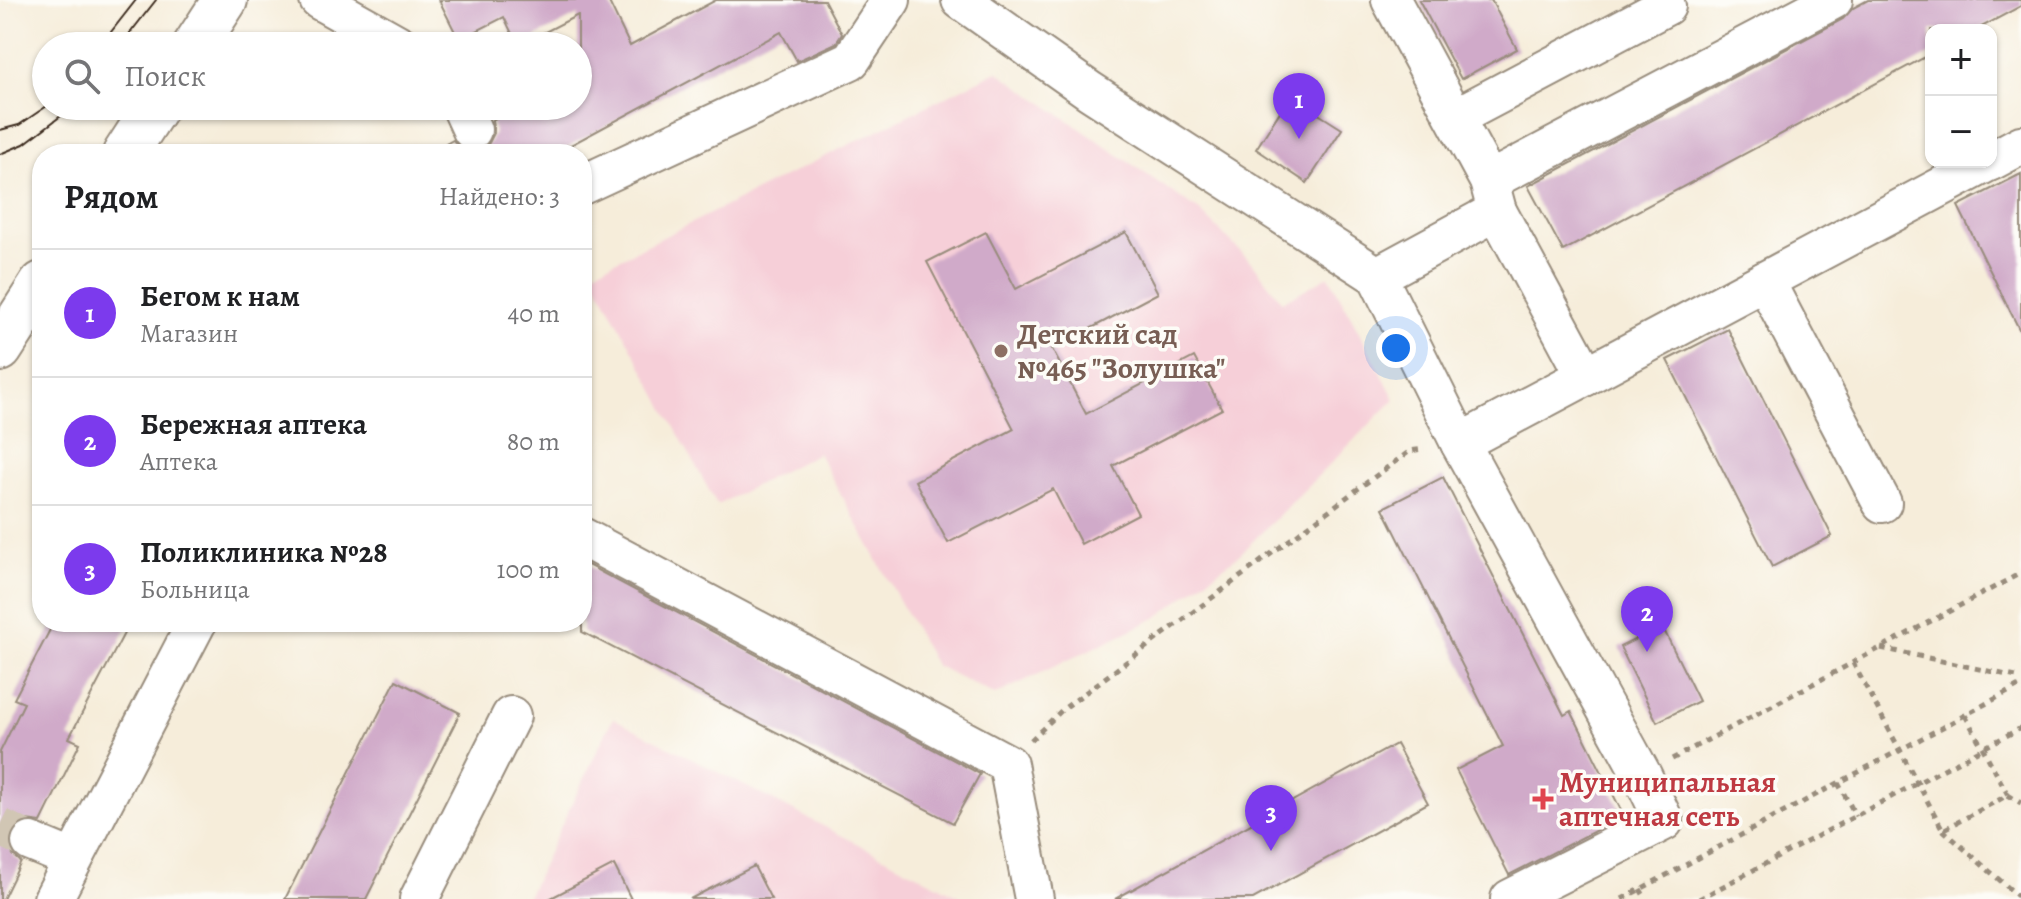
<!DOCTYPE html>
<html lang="ru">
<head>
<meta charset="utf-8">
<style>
  body { margin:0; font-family:Alegreya,serif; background:#f6f6f6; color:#202124 }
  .controls { position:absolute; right:24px; top:24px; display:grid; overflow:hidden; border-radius:16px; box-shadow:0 2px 6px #0004 }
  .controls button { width:72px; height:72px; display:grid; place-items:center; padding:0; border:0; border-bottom:2px solid #e0e0e0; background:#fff; color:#202124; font:40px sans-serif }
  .you { position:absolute; left:1396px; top:348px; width:28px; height:28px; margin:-20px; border:6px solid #fff; border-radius:50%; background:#1a73e8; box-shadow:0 0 0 12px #1a73e833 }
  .badge { display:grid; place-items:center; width:52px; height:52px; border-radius:50%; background:#7c3aed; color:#fff; font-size:26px; font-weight:700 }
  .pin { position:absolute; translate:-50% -66px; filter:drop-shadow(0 2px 4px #0008) }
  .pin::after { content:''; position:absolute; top:42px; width:28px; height:24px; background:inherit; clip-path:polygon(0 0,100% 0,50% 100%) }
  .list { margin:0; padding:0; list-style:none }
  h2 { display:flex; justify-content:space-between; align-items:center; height:104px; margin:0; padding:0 32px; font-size:34px }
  h2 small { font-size:26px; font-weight:400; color:#757577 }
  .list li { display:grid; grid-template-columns:52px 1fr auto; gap:24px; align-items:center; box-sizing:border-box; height:128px; padding:0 32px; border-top:2px solid #e0e0e0 }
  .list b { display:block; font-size:30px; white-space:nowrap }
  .list p { margin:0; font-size:26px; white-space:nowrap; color:#757577 }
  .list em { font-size:26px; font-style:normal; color:#757577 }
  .icon { flex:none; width:44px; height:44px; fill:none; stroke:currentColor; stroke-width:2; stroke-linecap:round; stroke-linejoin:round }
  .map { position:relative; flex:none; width:2021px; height:899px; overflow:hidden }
  .search { position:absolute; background:#fff; box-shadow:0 2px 6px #0004; left:32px; top:32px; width:560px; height:88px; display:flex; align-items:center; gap:20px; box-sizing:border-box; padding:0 28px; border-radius:44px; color:#757577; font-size:30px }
  .panel { position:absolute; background:#fff; box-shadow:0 2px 6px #0004; left:32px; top:144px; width:560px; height:488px; border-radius:32px }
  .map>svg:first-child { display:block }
  .built { fill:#f6cfd8 }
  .building { fill:#d0aac9 }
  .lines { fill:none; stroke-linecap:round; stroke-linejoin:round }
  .minor-tunnel { stroke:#d1c6b4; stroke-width:38; stroke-dasharray:38 19; stroke-linecap:butt }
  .minor-casing { stroke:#988c7c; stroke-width:42 }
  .major-casing { stroke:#988c7c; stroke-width:48 }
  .path { stroke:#988c7c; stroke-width:5; stroke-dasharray:6 6; stroke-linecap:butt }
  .minor { stroke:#fff; stroke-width:38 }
  .major { stroke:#fff; stroke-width:44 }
  .tram { stroke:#3b2a1e; stroke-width:2 }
  .education-dot { fill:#8d6e63; stroke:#fdfcf7; stroke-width:3 }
  .health-dot { fill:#e0444e; stroke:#fdfcf7; stroke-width:3 }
  .labels { text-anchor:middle; stroke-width:7; stroke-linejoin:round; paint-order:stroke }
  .education-label { font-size:30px; font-weight:bold; fill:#785e54; stroke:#fdfcf7; text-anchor:start }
  .health-label { font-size:30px; font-weight:bold; fill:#be3a42; stroke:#fdfcf7; text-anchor:start }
</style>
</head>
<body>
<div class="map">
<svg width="2021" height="899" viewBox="0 0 2021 899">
  <rect width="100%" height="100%" fill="#fdfcf7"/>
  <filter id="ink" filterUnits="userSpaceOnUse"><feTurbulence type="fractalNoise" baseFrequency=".0125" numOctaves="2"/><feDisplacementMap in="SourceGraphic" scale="16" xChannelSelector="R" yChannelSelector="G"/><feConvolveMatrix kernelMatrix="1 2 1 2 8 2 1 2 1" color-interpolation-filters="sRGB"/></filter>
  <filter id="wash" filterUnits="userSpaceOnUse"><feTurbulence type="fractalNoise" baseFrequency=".006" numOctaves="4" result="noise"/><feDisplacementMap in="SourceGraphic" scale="32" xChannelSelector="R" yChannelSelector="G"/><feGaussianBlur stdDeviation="1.8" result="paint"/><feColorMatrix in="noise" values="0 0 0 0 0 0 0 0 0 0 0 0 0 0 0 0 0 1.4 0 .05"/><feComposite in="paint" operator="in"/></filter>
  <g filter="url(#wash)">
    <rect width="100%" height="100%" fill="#f6edda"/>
    <g class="built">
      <polygon points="997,71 1201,212 1255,266 1282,302 1329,276 1395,399 1240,554 1156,618 995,695 935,665 818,453 717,505 591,273"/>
      <polygon points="613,718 965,899 526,899"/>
    </g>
    <g id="blocks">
      <g class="building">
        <polygon points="439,0 608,0 630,46 716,0 824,0 842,34 836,43 797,61 781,32 554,154 428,154 453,140 460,148 469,152 482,150 489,143 494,133 492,120 518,106 578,106 578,15 518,46 504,17 459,40"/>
        <polygon points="1419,0 1491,0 1517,49 1461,79"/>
        <polygon points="1868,0 2021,0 2021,6 1976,30 1931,30 1931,54 1563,251 1528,186 1843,19 1853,8"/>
        <polygon points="1290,96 1342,129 1307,183 1256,149"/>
        <polygon points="2021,174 2021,333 1958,206"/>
        <polygon points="986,232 1016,289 1126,232 1158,293 1052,349 1086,414 1194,357 1222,409 1113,466 1138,514 1081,544 1053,489 948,543 915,481 1014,429 927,262"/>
        <polygon points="1728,329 1832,536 1772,567 1667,360"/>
        <polygon points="1443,477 1564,715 1571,711 1624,816 1509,875 1456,770 1503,746 1383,508"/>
        <polygon points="582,562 980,774 953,823 582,632"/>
        <polygon points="54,622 130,622 69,738 80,743 41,822 27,820 17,825 11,833 9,846 13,855 21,862 3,899 0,899 0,752 24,703 14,699"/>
        <polygon points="1662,626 1699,701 1657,722 1620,647"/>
        <polygon points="396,680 460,713 366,899 285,899"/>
        <polygon points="1396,744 1428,803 1253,899 1115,899"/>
        <polygon points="614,865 631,899 549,899"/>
        <polygon points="754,866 771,899 690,899"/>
      </g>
    </g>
  </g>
  <g filter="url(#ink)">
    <use href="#blocks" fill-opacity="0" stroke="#988c7c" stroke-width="2"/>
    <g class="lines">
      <polyline class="minor-tunnel" points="0,827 31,842"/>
      <g class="minor-casing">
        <g id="minor">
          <polyline points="319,0 401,46"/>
          <polyline points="961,0 1090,91 1377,276 1460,443 1642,775 1664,821 1510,899"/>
          <polyline points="461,106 472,130"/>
          <polyline points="1456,117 1666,6 1663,0"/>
          <polyline points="1991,161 2021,145"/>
          <polyline points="1489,181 1833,0"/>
          <polyline points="582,185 851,60 891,0"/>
          <polyline points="1497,211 1586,376"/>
          <polyline points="1377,276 1497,211 1489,181 1391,0"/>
          <polyline points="1765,281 1882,503"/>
          <polyline points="1460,443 1988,162"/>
          <polyline points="582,537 1008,764 1034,899"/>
          <polyline points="31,842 72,859"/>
          <polyline points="53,899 197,622"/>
          <polyline points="419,899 511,716"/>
        </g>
      </g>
      <g class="major-casing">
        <g id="major">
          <polyline points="195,46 225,0"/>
          <polyline points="125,154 156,106"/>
          <polyline points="0,349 42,284"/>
        </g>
      </g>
      <g class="path">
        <polyline points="1881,648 2021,678"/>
        <polyline points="1853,663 1943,830 2008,795 1965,715"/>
        <polyline points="1031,740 1062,710 1355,491 1410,451 1423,449"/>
        <polyline points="1672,759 2021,573"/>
        <polyline points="1838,783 1856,816"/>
        <polyline points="2008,795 2021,803"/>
        <polyline points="1943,830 2021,899"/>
        <polyline points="1640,889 1646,899"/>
        <polyline points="1622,899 2021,685"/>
        <polyline points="1699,899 2021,728"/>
      </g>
      <use href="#minor" class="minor"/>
      <use href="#major" class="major"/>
      <g class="tram">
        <polyline points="100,46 136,0"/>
        <polyline points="120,46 156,0"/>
        <polyline points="0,130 19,125 47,106"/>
        <polyline points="0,154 24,144 74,106"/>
      </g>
    </g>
  </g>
  <circle class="education-dot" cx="1001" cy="351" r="8"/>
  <path class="health-dot" d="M1539 787h8v8h8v8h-8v8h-8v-8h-8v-8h8z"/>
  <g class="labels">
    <g class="education-label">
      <text x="1017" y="344">Детский сад<tspan x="1017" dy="34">№465 "Золушка"</tspan></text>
    </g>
    <g class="health-label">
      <text x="1559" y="792">Муниципальная<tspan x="1559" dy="34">аптечная сеть</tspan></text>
    </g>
  </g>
</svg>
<div class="controls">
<button>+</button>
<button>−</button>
</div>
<div class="you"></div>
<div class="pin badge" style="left:1299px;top:139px">1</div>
<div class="pin badge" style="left:1647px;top:652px">2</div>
<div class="pin badge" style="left:1271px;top:851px">3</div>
<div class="search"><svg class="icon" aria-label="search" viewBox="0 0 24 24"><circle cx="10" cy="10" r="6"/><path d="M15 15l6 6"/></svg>Поиск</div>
<section class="panel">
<h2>Рядом<small>Найдено: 3</small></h2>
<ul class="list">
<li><span class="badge">1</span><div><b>Бегом к нам</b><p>Магазин</p></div><em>40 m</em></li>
<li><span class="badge">2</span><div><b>Бережная аптека</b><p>Аптека</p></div><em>80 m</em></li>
<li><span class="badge">3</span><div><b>Поликлиника №28</b><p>Больница</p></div><em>100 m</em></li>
</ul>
</section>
</div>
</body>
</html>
